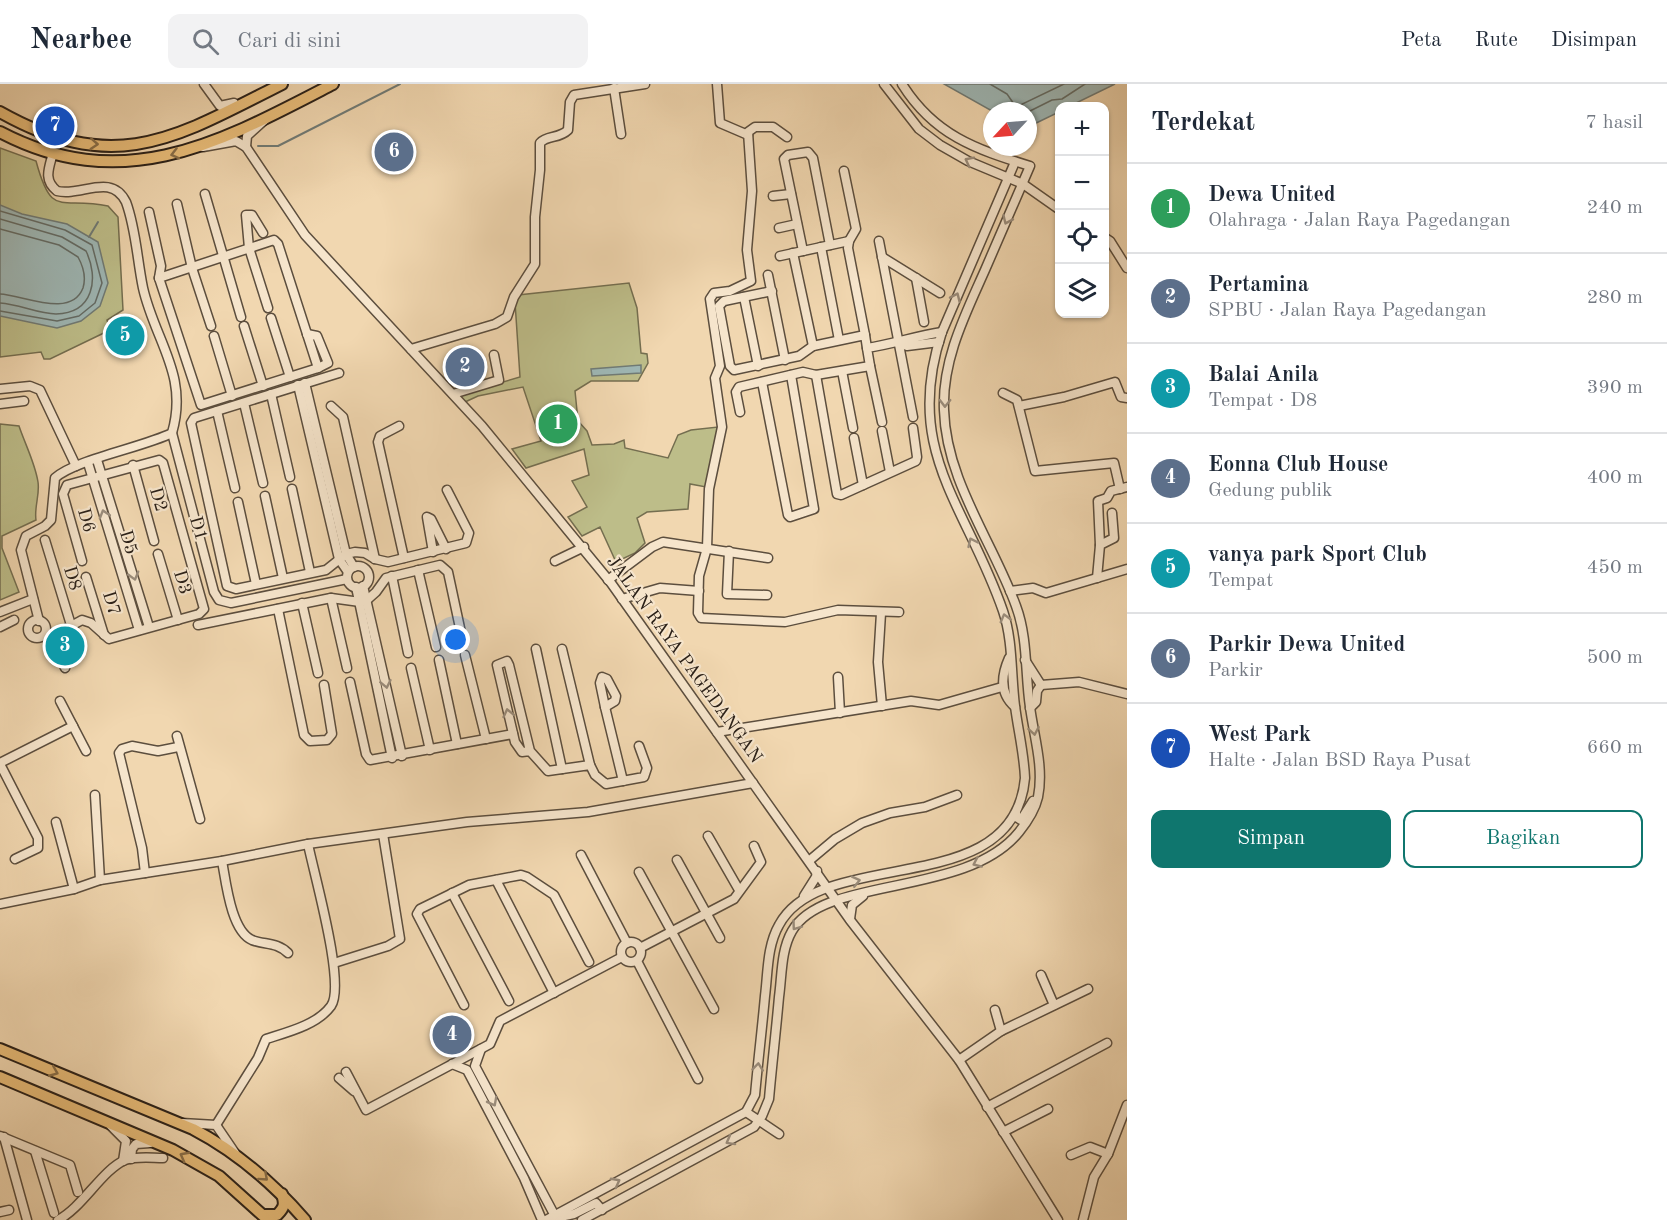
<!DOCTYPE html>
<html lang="id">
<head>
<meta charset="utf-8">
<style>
  body { margin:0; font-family:"Old Standard TT",serif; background:#f2f2f3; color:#1f2937 }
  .controls { position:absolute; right:18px; top:18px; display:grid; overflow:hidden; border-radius:12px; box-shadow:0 2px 4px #0004 }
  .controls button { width:54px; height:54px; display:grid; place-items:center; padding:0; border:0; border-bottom:2px solid #e0e1e3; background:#fff; color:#1f2937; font:30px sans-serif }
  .compass { position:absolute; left:983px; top:18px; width:54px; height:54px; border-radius:50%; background:#fff; box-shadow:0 2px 4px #0004; rotate:244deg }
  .you { position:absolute; left:456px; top:556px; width:21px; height:21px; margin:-15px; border:4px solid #fff; border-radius:50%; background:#1a73e8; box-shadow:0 0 0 9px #1a73e833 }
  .badge { display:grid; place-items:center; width:39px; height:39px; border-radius:50%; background:#0f766e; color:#fff; font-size:20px; font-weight:700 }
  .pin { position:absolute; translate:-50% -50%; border:3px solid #fff; box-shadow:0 2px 6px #0006 }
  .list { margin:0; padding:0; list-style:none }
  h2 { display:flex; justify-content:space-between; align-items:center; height:78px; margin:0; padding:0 24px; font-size:26px }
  h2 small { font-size:20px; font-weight:400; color:#747a83 }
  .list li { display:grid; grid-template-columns:39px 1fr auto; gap:18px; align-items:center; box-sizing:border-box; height:90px; padding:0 24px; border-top:2px solid #e0e1e3 }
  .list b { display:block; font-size:22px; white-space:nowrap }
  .list p { margin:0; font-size:20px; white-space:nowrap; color:#747a83 }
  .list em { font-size:20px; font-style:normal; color:#747a83 }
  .actions { display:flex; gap:12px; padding:18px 24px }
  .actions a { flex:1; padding:14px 0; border:2px solid #0f766e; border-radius:12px; text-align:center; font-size:21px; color:#0f766e }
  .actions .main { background:#0f766e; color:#fff }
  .icon { flex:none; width:33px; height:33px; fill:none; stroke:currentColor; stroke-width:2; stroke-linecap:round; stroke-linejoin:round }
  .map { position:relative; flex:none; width:1127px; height:1136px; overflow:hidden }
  header { display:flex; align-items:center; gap:36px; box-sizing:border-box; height:84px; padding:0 30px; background:#fff; border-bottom:2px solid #e0e1e3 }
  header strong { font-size:28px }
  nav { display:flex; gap:33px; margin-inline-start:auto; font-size:21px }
  .search { width:420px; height:54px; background:#f2f2f3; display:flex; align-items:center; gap:15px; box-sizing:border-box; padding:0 21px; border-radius:12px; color:#747a83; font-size:22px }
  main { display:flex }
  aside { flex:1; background:#fff }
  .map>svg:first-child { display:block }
  .green { fill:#bdbd89; stroke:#746e50; stroke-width:1.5 }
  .water { fill:#9eb7b5; stroke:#707b76; stroke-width:1.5 }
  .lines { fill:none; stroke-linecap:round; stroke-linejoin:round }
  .shore { stroke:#646c66; stroke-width:1.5 }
  .stream { stroke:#707b76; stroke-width:2 }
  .minor-casing { stroke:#5c4e3e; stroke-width:11 }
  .major-casing { stroke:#2a2018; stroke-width:14 }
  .minor { stroke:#f6e5cc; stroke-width:8 }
  .major { stroke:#e8bc78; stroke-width:10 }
  .oneway { stroke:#896e48 }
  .oneway2 { stroke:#9a8c7b }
  .labels { text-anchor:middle; stroke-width:4.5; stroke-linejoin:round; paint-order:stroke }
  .street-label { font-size:18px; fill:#2a2018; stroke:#f6e5cc }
</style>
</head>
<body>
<header>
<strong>Nearbee</strong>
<div class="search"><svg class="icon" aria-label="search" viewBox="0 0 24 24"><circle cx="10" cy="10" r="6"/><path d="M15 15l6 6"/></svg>Cari di sini</div>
<nav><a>Peta</a><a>Rute</a><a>Disimpan</a></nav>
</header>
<main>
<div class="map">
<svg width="1127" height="1136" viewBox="0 0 1127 1136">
  <rect width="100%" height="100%" fill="#f1d7b0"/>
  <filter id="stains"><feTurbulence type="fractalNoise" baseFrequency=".00333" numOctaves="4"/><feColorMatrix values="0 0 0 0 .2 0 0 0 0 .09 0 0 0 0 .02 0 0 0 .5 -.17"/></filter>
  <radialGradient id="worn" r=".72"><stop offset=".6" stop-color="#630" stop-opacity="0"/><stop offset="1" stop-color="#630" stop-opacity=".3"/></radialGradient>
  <g class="green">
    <path d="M0 64 36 77C52 136 60 112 108 122L118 133 123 226 107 236 110 246 50 275H44L41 268 0 273Z"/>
    <polygon points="629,199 637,224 641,269 647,270 648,279 638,297 591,297 575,307 578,337 587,347 592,361 614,360 624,356 625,364 668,374 678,351 691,346 718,343 715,372 706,403 690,400 688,425 647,428 637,434 645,459 635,469 616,478 600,443 582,452 568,433 587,423 572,397 589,391 584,365 526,384 512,365 541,357 523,303 478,312 465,318 459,311 520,293 515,218 518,211"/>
    <path d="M0 340 19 342C25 360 35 379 38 398 40 411 34 423 36 436L2 452V464L19 508 0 516Z"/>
  </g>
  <g class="water">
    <polygon points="944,0 1115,0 1070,22 1060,22 1059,28 1028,43 1028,27 992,27"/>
    <polygon points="0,121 22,130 67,140 98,158 108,199 100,222 81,237 57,244 0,232"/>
    <polygon points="641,281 641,289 592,292 591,285"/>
  </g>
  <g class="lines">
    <g class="shore">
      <polyline points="990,0 1007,10 1016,23 1064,0"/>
      <polyline points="1028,28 1052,16 1062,15 1085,0"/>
      <polyline points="0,127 65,146 92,161 102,199 95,219 79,232 57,237 0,227"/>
      <path d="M0 135 62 153 86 167C99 194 94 229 56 230 38 230 19 220 0 219"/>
      <path d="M0 145 59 161 78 173C83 182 86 194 83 204 71 235 23 211 0 210"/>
    </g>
    <g class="stream">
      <polyline points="258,62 278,62 400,0"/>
      <polyline points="89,153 98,138"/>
    </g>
    <g class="minor-casing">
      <g id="minor">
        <polyline points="204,0 220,22 234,19"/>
        <polyline points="717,0 720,39 748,51"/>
        <polyline points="884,0 919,45 940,61 968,77 1023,100 1060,126"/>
        <polyline points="614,4 621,50"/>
        <polyline points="787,53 773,43 755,43 748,48 752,107 747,166 751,197 730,207 714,209 710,215 720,282 715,294 722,343 709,405 707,464 699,492 698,529 701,534 785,538 838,526 899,528"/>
        <polyline points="203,63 236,57 246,63 305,151 482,342 611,499 850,836 959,976 1058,1136"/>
        <polyline points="246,63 247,52 267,34"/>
        <polyline points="844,87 856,145 849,157 848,164 865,251"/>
        <polyline points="205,110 241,233"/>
        <polyline points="773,112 791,110"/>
        <polyline points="177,120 192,184 211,242"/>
        <polyline points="149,128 161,182 159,194"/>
        <polyline points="779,144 797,140"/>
        <polyline points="263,149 252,131 246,131 249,164 268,224"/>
        <polyline points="1104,153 1110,157 1127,184"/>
        <polygon points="274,156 278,160 318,284 201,321 159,194"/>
        <polyline points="879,157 913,333"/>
        <polyline points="821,163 839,256"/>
        <polyline points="803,167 784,75 788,71 808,68 813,74 830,161"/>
        <polyline points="793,169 813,262"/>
        <polyline points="780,172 849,157"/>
        <polyline points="882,173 940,209"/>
        <polyline points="768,191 785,276"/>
        <polyline points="916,194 924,238"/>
        <polyline points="772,207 724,217 719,222 730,282 734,286 799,272 813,262 865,251 867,264"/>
        <polyline points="744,213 758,282"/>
        <polyline points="271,234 290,293"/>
        <polyline points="244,242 263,302"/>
        <polyline points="307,250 317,252 328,279 318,284"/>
        <polyline points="214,252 232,312"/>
        <polyline points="898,259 907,262 939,258"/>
        <path d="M411 265 495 240 507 233 514 213 535 180V133L540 86V59C547 51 559 55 568 46L570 18 574 11 645 0"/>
        <polyline points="870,282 882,338"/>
        <polyline points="842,287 853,344"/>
        <polyline points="339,289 194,334 191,339 227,502 236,505 326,486 346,470 355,468 365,469 375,475 388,478 466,459 469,449 447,406"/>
        <polyline points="816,291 837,410 841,411 916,377 917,373 913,344"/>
        <polyline points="762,298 788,431 790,433 814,425 791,291"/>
        <polyline points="305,299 346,470 354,483"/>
        <polyline points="298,301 339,475 348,488"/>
        <polyline points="0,305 30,302 40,306 76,382"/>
        <polyline points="1003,309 1017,316 1035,387 1114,379 1120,405"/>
        <polyline points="271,310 290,393"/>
        <polyline points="453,310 499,296 494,271"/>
        <polyline points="244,319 263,399"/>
        <polyline points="0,320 24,317"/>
        <polyline points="331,322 343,333 375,475"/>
        <polyline points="1019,322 1064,313 1115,298 1121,313 1127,314"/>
        <polyline points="217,327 235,404"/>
        <path d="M740 328 736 308 739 303 803 288 816 291 870 282 867 264C893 260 916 252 942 248"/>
        <polyline points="399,342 380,352 378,358 404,474"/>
        <polyline points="882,347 890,388"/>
        <polyline points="172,349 214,508 219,516 231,519 347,495"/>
        <polyline points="854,354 863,401"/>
        <polyline points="97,376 149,543"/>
        <polyline points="88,379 139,546"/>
        <polyline points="133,381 154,457"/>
        <polyline points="292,405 310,488"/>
        <polyline points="265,412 283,494"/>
        <polyline points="238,418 256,500"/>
        <polyline points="45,456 71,541"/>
        <polyline points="1100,461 1098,417 1107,414 1111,407 1127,403"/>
        <polyline points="729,467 727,510 767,511"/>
        <polyline points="433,468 427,433 431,435 446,465"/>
        <polyline points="158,470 178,536"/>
        <polyline points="555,477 584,463"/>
        <circle cx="358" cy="493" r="11"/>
        <polyline points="418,486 436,563"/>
        <polyline points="392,492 408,569"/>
        <polyline points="86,493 104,551"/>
        <polyline points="1097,494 1100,461 1114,454 1112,429"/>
        <polyline points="608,496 652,463 663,458 768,474"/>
        <polyline points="363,502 402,672"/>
        <polyline points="356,503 392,674"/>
        <polyline points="1010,507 1033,504 1046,509 1127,485"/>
        <polyline points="331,514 347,584"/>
        <polyline points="622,515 660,504 699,507"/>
        <polyline points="302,519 318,589"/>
        <polyline points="278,525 304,651 310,657 327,656 332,650 324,601"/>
        <polyline points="0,528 33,515"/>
        <polyline points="881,529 878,578 882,622"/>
        <circle cx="37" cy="545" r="9"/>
        <path d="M39 537 21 466 26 452 45 442 51 436 55 394C74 376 144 363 172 349 189 291 155 257 143 204 137 175 136 145 126 118 111 88 81 113 57 107 43 96 49 84 53 69"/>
        <polyline points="198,541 331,514 360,518 367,516 376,508 386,494 440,481 448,488 463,558"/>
        <polyline points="0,543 14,536"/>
        <polyline points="536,565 562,685"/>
        <polyline points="562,565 590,681"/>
        <polyline points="465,571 486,655"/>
        <path d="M1009 574C1001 592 1000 610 1015 623"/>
        <polyline points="439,576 457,660"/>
        <polyline points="1025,576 1041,601 1037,607 1036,618 1030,624"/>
        <polyline points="65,584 55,556 62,547 82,536 91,539 109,555 199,530 204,525 163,379 159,376 67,401 63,410 82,477"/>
        <polyline points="411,584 430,666"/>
        <polygon points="602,593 607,595 616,612 615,617 605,623 600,599"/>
        <polyline points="838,593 840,629"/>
        <polyline points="350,598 366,670 370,676 513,650"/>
        <polyline points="1041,601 1079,598 1127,610"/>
        <polyline points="60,617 86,667"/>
        <polyline points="605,623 623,697"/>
        <polyline points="717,648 911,617 939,621 1002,603"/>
        <polyline points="177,652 200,735"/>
        <polyline points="530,667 522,668 515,658 497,581 507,577 509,581 530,667 548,687 590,681 595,691 606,700 644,693 647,684 639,662"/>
        <polyline points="0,679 73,642"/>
        <polyline points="0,680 38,754 38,764 15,775"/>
        <polyline points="95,711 100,796"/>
        <polyline points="1016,729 1016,733 1021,736 1033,717"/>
        <polyline points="56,738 74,805"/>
        <polyline points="708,752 739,806"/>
        <polyline points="581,771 627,859"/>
        <polyline points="677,776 720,854"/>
        <polyline points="810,776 835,755 862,739 890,729 925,723 957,711"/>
        <path d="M222 777C226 798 231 847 252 856 265 861 277 858 288 869"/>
        <polyline points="639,788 714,925"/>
        <polyline points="145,789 142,764 119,669 122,665 132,662 158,667 178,663"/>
        <polyline points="496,796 554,909"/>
        <polyline points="452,809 509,917"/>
        <polyline points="804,812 816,793 817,787"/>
        <polyline points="0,820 74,805 100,796 222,777 308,760 467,738 588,728 753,699"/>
        <polyline points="850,835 852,821 863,812"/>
        <circle cx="631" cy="868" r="10"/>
        <polyline points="640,864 734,815 761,778 754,762"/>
        <polyline points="637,877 698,995"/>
        <polyline points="334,879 388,862 400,855 383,750"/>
        <polyline points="1041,891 1054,921"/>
        <polyline points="464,921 417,830 420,825 469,801 521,791 527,793 554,811 589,878"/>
        <polyline points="995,926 1001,947"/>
        <polyline points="481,965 475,982 555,1132"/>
        <polyline points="959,976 1001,947 1088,905"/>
        <polyline points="452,980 467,986 524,1094 542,1136"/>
        <polyline points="346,988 366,1026 490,960 500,937 622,873"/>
        <polyline points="339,994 354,1007"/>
        <polyline points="987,1023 1107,959"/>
        <polyline points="746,1028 779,1050"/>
        <polyline points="182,1039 216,1041 235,1069"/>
        <path d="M216 1041 258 974 266 955C288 948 317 941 331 922 346 901 314 790 308 760"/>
        <polyline points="111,1042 126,1057 123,1077"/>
        <polyline points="1003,1048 1048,1025"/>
        <polyline points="0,1052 70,1081 78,1108"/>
        <polyline points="4,1053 27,1136"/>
        <polyline points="35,1067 54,1129"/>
        <polyline points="1071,1071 1090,1063 1108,1070"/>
        <polyline points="131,1075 132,1065 136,1060 150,1059"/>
        <polyline points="0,1128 9,1126"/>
        <polyline points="556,1134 574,1130 596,1119 602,1126"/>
        <path d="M58 1136C82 1124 102 1086 125 1076 136 1072 152 1074 163 1074"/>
        <path d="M546 1136 746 1028 755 1011C758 978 762 945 765 912 768 888 767 862 779 841 822 760 1014 819 1025 694 1024 669 1018 646 1015 622 1011 591 1013 556 1003 527 967 422 902 367 942 248L1015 78"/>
        <path d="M582 1136 754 1043 762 1032 769 1015C772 981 776 947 779 913 782 891 781 866 792 847 824 791 966 814 1019 748 1027 738 1035 726 1038 713 1044 683 1034 653 1030 623 1025 590 1028 554 1016 522 993 458 946 397 944 326 942 276 965 231 985 186 1000 151 1015 117 1030 82 975 65 934 51 902 0"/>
        <polyline points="1083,1136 1094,1093 1108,1070 1127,1021"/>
      </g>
    </g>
    <g class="major-casing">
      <g id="major">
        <path d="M0 28C116 93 175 54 282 0"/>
        <path d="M0 48C124 113 221 58 333 0"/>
        <path d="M0 965 193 1045C237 1068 272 1098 305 1136"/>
        <polyline points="0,993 173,1066 219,1092 268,1136"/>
        <path d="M264 1131H277C285 1123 285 1120 282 1110"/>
      </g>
    </g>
    <use href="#minor" class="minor"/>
    <use href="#major" class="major"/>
  </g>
  <defs><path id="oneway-chevron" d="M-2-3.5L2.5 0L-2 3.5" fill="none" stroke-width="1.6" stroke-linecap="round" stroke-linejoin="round" transform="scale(1.5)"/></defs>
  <g class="oneway">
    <use href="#oneway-chevron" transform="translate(94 60) rotate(4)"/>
    <use href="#oneway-chevron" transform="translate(175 70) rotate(166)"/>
    <use href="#oneway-chevron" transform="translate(54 988) rotate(22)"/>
    <use href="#oneway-chevron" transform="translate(184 1072) rotate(-152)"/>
    <use href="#oneway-chevron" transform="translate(264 1093) rotate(42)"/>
  </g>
  <g class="oneway2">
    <use href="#oneway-chevron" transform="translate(969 77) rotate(-153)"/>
    <use href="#oneway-chevron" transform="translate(1007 136) rotate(114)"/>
    <use href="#oneway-chevron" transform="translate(956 213) rotate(-66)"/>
    <use href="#oneway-chevron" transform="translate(945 319) rotate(91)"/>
    <use href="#oneway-chevron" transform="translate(104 430) rotate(-107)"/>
    <use href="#oneway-chevron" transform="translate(972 458) rotate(-115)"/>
    <use href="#oneway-chevron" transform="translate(134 492) rotate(74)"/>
    <use href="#oneway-chevron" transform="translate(1005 534) rotate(-105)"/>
    <use href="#oneway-chevron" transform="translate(386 600) rotate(78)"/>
    <use href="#oneway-chevron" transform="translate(508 629) rotate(-103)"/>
    <use href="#oneway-chevron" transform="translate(1034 647) rotate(80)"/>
    <use href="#oneway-chevron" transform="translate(977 779) rotate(156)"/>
    <use href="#oneway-chevron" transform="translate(856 797) rotate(-13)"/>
    <use href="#oneway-chevron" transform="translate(796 842) rotate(126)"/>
    <use href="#oneway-chevron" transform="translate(758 983) rotate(-84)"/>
    <use href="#oneway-chevron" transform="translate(493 1018) rotate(62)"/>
    <use href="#oneway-chevron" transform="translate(730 1057) rotate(151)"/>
    <use href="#oneway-chevron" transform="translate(616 1098) rotate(-28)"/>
  </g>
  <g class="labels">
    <g class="street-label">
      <text transform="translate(159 415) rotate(74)" y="6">D2</text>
      <text transform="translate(87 436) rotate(74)" y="6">D6</text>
      <text transform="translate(199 444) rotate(74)" y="6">D1</text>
      <text transform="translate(129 458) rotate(73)" y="6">D5</text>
      <text transform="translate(73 494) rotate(73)" y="6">D8</text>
      <text transform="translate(183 498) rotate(73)" y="6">D3</text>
      <text transform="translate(112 519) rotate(73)" y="6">D7</text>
      <text transform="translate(685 575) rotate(54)" y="6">JALAN RAYA PAGEDANGAN</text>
    </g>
  </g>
  <rect width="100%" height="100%" filter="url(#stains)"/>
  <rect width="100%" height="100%" fill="url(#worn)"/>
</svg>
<div class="controls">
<button>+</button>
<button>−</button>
<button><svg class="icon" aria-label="locate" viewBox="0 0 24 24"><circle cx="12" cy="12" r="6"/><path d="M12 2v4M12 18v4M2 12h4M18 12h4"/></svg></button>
<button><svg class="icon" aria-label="layers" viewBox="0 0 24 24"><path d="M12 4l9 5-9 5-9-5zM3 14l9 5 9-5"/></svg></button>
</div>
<svg class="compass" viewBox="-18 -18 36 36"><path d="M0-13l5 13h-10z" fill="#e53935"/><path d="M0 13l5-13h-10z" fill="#747a83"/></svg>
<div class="you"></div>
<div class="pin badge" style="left:558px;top:340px;background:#2e9e5b">1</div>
<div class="pin badge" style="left:465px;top:283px;background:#5c6f8a">2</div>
<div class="pin badge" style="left:65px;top:562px;background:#0f9aa8">3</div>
<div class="pin badge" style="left:452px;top:951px;background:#5c6f8a">4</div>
<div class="pin badge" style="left:125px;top:252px;background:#0f9aa8">5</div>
<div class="pin badge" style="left:394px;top:68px;background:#5c6f8a">6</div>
<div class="pin badge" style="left:55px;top:42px;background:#1a4fb4">7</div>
</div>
<aside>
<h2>Terdekat<small>7 hasil</small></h2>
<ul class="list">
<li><span class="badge" style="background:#2e9e5b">1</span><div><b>Dewa United</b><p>Olahraga · Jalan Raya Pagedangan</p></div><em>240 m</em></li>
<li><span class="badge" style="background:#5c6f8a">2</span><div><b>Pertamina</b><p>SPBU · Jalan Raya Pagedangan</p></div><em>280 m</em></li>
<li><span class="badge" style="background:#0f9aa8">3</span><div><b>Balai Anila</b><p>Tempat · D8</p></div><em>390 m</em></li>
<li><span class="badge" style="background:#5c6f8a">4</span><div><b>Eonna Club House</b><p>Gedung publik</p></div><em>400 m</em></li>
<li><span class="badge" style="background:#0f9aa8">5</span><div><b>vanya park Sport Club</b><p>Tempat</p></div><em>450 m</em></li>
<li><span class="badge" style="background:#5c6f8a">6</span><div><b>Parkir Dewa United</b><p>Parkir</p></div><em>500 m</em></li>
<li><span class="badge" style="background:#1a4fb4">7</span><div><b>West Park</b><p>Halte · Jalan BSD Raya Pusat</p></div><em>660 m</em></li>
</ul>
<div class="actions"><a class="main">Simpan</a><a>Bagikan</a></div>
</aside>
</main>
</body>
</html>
